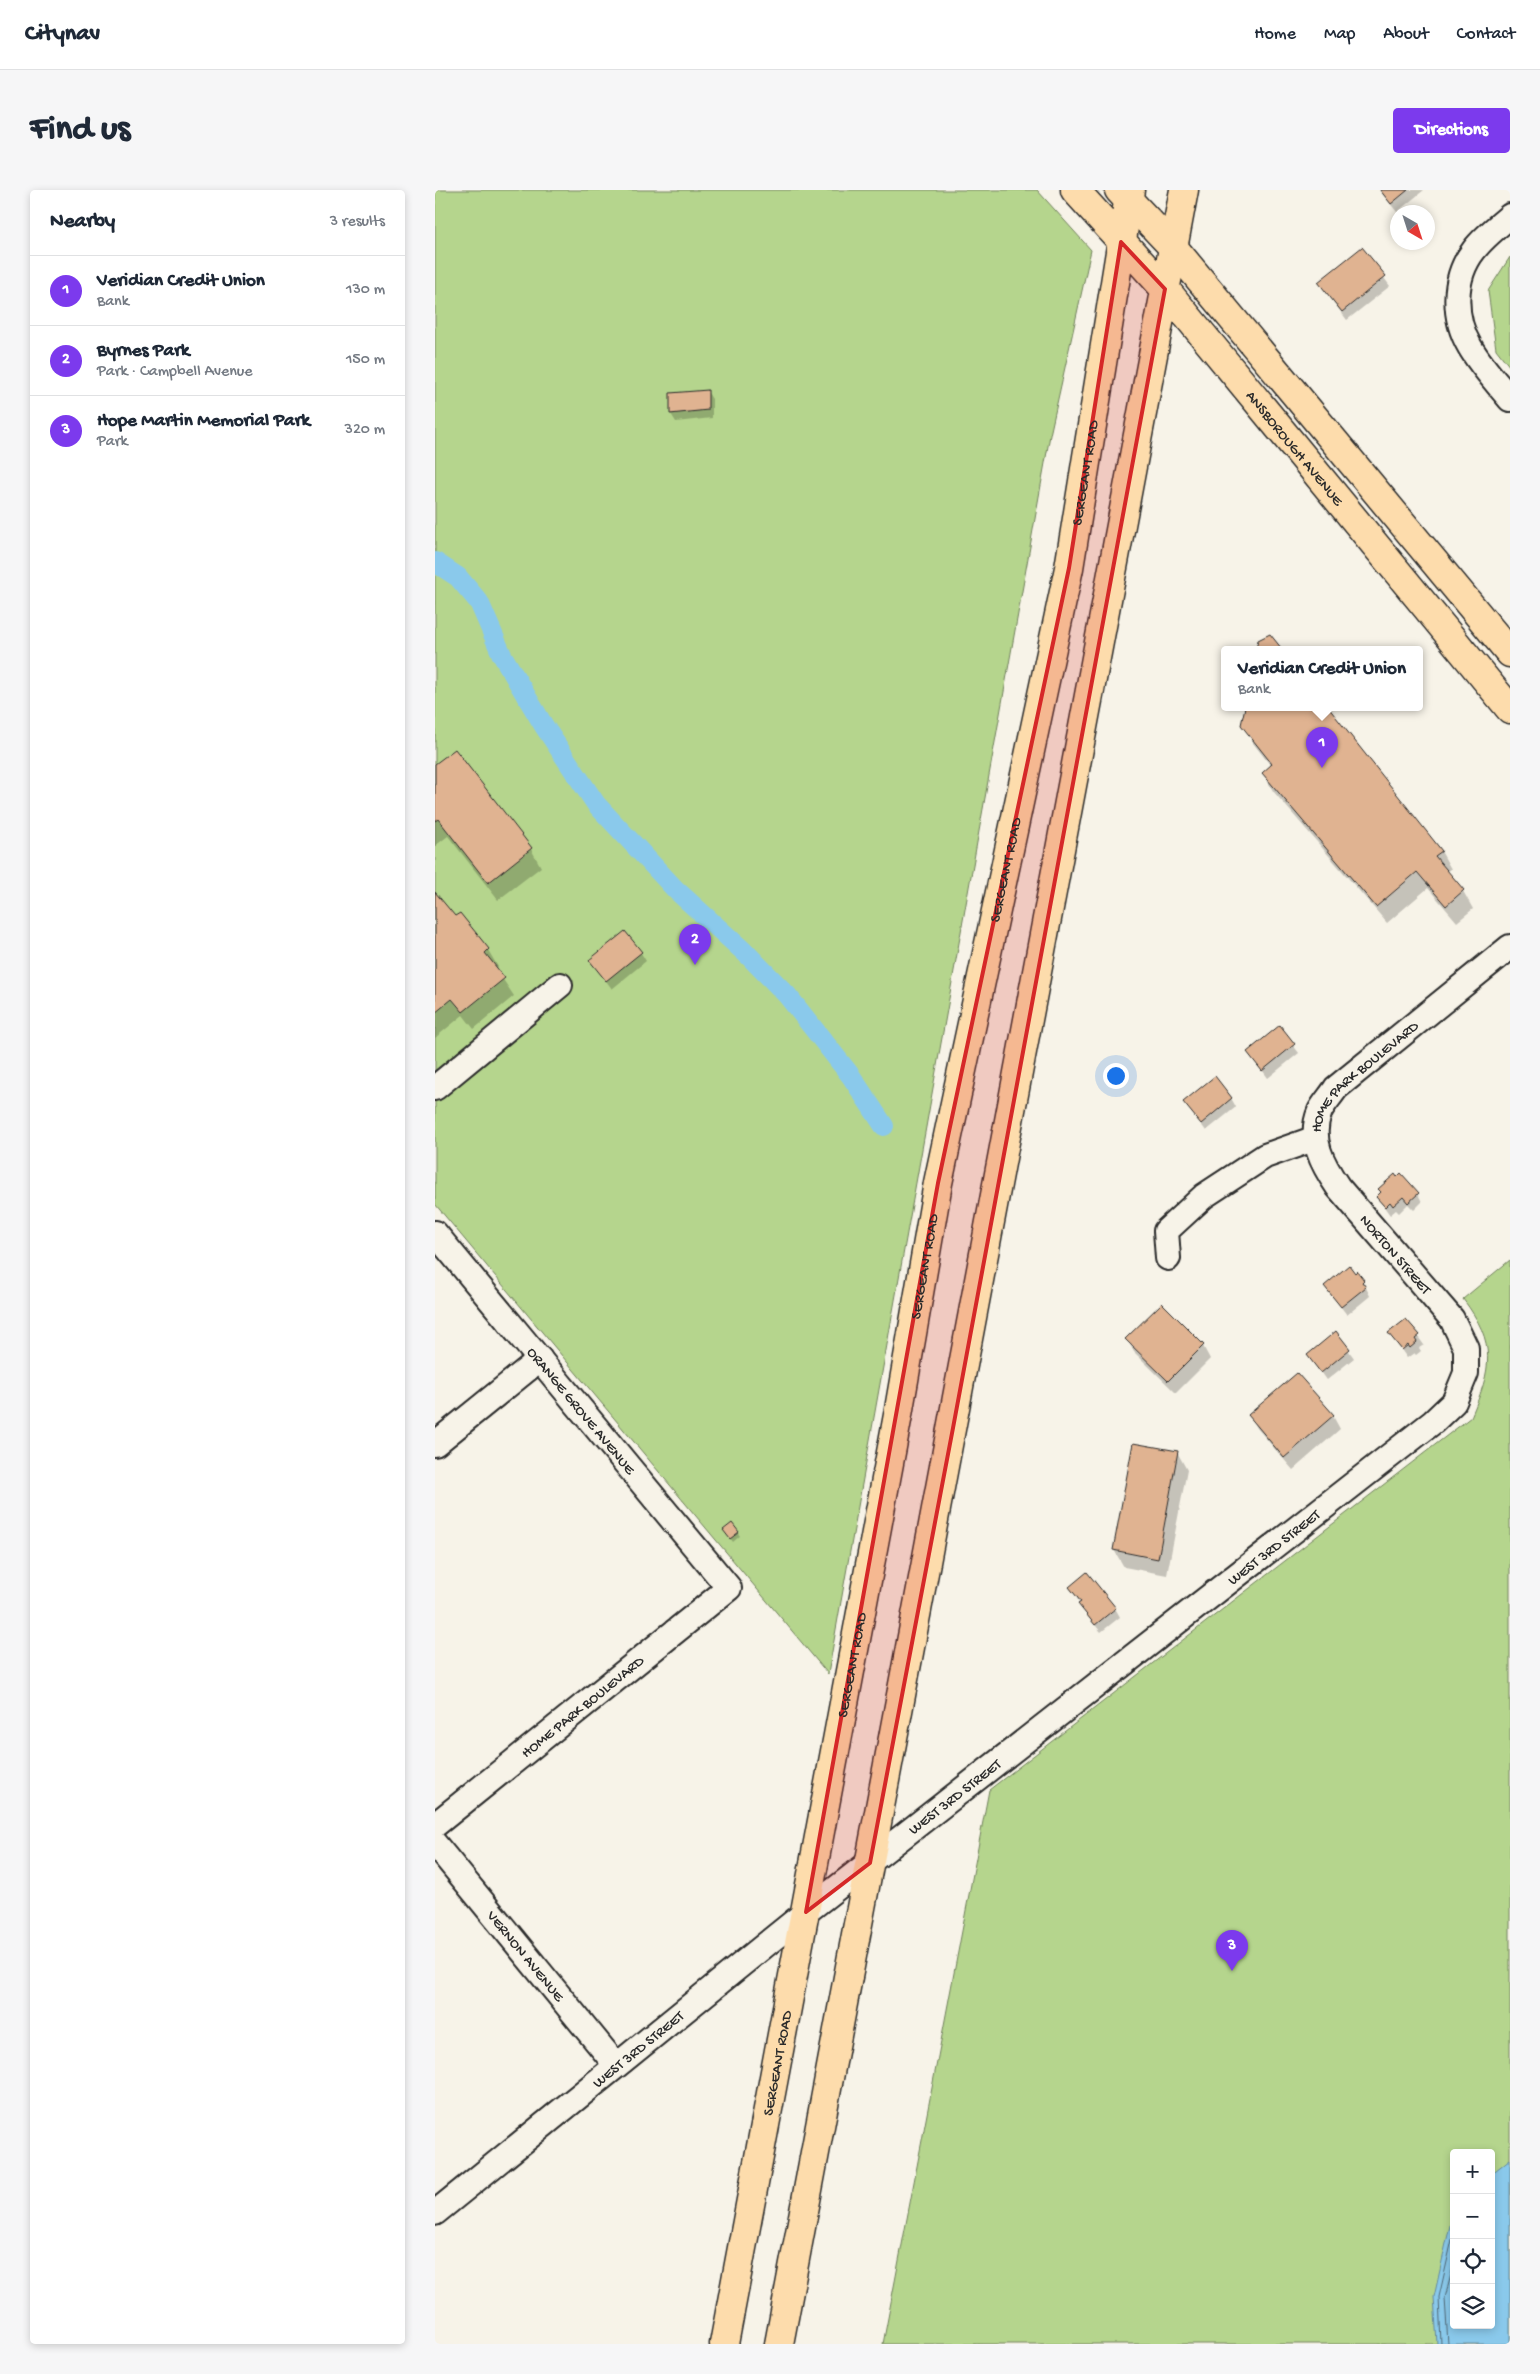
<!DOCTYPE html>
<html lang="en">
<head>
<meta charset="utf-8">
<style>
  body { margin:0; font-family:"Gochi Hand",sans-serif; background:#f6f6f7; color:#1f2937 }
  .controls { position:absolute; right:15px; bottom:15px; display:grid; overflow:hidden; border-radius:5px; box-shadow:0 2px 8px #0003 }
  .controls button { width:45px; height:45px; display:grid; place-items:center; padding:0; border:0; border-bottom:1px solid #e0e1e3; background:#fff; color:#1f2937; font:25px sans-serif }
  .compass { position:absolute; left:955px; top:15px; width:45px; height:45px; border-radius:50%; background:#fff; box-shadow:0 2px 8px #0003; rotate:141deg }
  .you { position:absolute; left:680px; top:885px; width:18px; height:18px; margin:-12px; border:4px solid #fff; border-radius:50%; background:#1a73e8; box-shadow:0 0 0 8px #1a73e833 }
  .badge { display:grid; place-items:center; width:32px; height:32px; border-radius:50%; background:#7c3aed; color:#fff; font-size:16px; font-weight:700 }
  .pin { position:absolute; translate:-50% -41px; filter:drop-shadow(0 1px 2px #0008) }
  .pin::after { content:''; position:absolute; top:26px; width:18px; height:15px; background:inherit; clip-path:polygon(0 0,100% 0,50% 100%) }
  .popup { position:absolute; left:786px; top:456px; width:202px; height:65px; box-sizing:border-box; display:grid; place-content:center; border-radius:5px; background:#fff; filter:drop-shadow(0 1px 4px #0005); font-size:16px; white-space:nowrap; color:#747a83 }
  .popup b { font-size:19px; color:#1f2937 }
  .popup::after { content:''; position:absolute; left:50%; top:100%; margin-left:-10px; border:10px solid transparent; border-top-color:#fff }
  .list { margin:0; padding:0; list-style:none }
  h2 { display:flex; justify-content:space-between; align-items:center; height:65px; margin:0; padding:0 20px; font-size:21px }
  h2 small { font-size:16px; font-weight:400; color:#747a83 }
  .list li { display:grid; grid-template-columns:32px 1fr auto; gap:15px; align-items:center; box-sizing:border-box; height:70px; padding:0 20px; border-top:1px solid #e0e1e3 }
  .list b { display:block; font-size:19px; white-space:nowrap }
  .list p { margin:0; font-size:16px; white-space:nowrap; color:#747a83 }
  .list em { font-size:16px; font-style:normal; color:#747a83 }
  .icon { flex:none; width:28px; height:28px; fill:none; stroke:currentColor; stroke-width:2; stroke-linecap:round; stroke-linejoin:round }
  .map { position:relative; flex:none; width:1075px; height:2154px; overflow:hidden; border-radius:5px }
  header { display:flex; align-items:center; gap:30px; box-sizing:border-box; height:70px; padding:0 25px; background:#fff; border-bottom:1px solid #e0e1e3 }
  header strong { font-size:24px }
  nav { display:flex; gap:28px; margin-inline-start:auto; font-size:18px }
  .intro { display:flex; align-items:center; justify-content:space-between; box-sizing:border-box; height:120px; padding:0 30px }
  h1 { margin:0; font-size:35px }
  .button { padding:12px 22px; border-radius:5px; background:#7c3aed; color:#fff; font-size:18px; font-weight:700 }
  main { display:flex; gap:30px; padding:0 30px }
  aside { flex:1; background:#fff; border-radius:5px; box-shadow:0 2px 8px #0003 }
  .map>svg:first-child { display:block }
  .green { fill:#b5d58d; stroke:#70805c; fill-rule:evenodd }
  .water { fill:#8ac9eb; stroke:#648a9e }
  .shadow { fill:#0003 }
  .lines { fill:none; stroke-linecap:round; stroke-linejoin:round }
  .shore { stroke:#516a78; stroke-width:1 }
  .canal { stroke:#8ac9eb; stroke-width:20 }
  .building { fill:#e0b391; stroke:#2b2b2b }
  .minor-casing { stroke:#2b2b2b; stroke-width:28 }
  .major-casing { stroke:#2b2b2b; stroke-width:31 }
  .minor { stroke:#f7f3e8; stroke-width:24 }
  .major { stroke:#fddcac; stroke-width:28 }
  .marked { fill:#d62828; fill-opacity:0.2; stroke:#d62828; stroke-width:4; stroke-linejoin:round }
  .labels { text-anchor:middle; stroke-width:4.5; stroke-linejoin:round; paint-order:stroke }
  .street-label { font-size:15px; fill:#2b2b2b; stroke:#f7f3e8 }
</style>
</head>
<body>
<header>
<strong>Citynav</strong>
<nav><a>Home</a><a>Map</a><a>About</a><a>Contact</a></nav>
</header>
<div class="intro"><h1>Find us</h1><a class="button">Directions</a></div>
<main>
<aside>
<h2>Nearby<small>3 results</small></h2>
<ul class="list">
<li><span class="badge">1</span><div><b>Veridian Credit Union</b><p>Bank</p></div><em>130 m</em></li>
<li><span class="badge">2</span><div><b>Byrnes Park</b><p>Park · Campbell Avenue</p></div><em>150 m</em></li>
<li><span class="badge">3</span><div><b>Hope Martin Memorial Park</b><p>Park</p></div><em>320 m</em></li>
</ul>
</aside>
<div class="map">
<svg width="1075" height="2154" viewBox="0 0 1075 2154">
  <rect width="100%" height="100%" fill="#f7f3e8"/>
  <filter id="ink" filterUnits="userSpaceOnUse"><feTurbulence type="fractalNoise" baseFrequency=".02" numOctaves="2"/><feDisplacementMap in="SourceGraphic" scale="10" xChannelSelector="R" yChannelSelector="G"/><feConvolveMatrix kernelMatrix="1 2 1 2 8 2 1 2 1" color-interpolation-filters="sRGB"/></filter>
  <g filter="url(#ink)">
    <g class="green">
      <polygon points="0,0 602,0 656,60 615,245 393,1484 0,1014"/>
      <polygon points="1075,67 1075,177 1061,159 1053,101"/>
      <path d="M1075 1070V2154H448L554 1600 1036 1227C1057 1178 1062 1154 1028 1109ZM1019 1963H1056V2135H1019Z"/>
    </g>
    <polygon class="water" points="1075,1969 1075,2154 1002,2154 999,2107 1016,2031 1019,2026 1019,2135 1056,2135 1056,1984"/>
    <g class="shadow">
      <polygon points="944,0 989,0 962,22"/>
      <polygon points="927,58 955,96 912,130 884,93"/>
      <polygon points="272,201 277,209 277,228 241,232 236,224 236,204"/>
      <polygon points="811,517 891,517 1006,661 1016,679 1012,682 1028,701 1038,719 1022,732 993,698 952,733 838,601 828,583 836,576 818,553 808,535"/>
      <polygon points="19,561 96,659 106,677 63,710 13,646 0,656 0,576"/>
      <polygon points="0,704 20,728 24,724 53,760 63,777 61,779 79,806 39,839 28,825 0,848"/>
      <polygon points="206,763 211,771 177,799 156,770"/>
      <polygon points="844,837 864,863 833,888 814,862"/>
      <polygon points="796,908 801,917 771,941 750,912"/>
      <polygon points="983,1004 987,1012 979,1020 973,1014 964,1023 961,1020 955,1025 942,1007"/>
      <polygon points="928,1091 935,1106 912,1125 890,1096"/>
      <polygon points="726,1114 768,1156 775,1169 741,1203 699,1162 692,1149"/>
      <polygon points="971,1130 989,1155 984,1158 986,1161 981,1165 979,1163 972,1168 955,1144"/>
      <polygon points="901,1143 919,1168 892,1190 874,1165"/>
      <polygon points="815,1225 898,1226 905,1239 858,1280 822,1238"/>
      <polygon points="742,1262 752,1280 732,1385 689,1377 679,1360"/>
      <polygon points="303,1343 305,1346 298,1352 292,1344"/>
      <polygon points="636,1397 680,1418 685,1427 666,1442 650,1423"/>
    </g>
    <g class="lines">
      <g class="shore">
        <polyline points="1006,2154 1004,2107 1019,2041"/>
        <polyline points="1013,2154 1010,2108 1019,2073"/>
      </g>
      <polyline class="canal" points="0,372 23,387 44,412 67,465 109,536 161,614 241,700 314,766 352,805 416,886 449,936"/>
    </g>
    <g class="building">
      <polygon points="945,0 973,0 956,14"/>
      <polygon points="927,57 951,86 907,122 883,92"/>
      <polygon points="273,200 273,220 235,224 235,203"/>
      <polygon points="835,444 847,459 821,459 823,450"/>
      <polygon points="810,517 893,517 1007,661 1000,666 1029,700 1011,716 982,682 941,717 827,583 837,574 806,535"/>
      <polygon points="20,559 97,658 53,693 3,629 0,631 0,574"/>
      <polygon points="0,702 20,726 25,723 54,759 50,763 70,788 28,822 17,809 0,823"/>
      <polygon points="190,741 207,762 171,791 154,770"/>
      <polygon points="845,835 860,854 827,881 812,862"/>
      <polygon points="780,886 797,908 766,934 748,912"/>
      <polygon points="966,983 984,1003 973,1013 968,1007 958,1016 955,1012 950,1017 941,1007 946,1002 943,999 960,984 962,987"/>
      <polygon points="914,1075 920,1083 922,1081 929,1090 927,1092 931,1097 906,1117 889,1096"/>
      <polygon points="727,1113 769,1155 733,1191 690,1149"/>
      <polygon points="971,1129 985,1145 980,1149 982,1152 975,1158 973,1155 967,1160 953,1143"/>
      <polygon points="901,1141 915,1159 886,1183 872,1165"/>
      <polygon points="862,1183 899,1225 849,1268 813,1225"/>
      <polygon points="698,1253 743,1261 723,1369 678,1360"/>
      <polygon points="297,1333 304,1342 295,1349 288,1340"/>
      <polygon points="652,1382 681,1418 660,1435 643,1414 646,1412 634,1397"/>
    </g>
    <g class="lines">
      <g class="minor-casing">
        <g id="minor">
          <path d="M1075 26C1062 37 1049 47 1039 60 1017 88 1018 128 1035 157 1046 176 1061 192 1075 209"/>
          <polyline points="0,898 125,795"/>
          <path id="s1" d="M0 1043 294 1398 0 1635"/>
          <polyline points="733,1068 731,1041 769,1006 830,966 881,948"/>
          <polyline points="0,1254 105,1169"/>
          <path id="s2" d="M0 1654 181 1875"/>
          <path id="s3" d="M0 2023 371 1722 998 1232 1019 1212 1031 1183V1158L1017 1129 903 997C888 975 873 949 885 921 889 913 896 906 901 898L1075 757"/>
        </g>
      </g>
      <g class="major-casing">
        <g id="major">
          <path id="s4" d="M640 0 730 99 1075 519"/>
          <polyline points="684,0 738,57 1075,463"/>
          <path id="s5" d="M289 2154 463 1225 503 993 634 378 695 0"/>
          <polyline points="344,2154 749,0"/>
        </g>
      </g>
      <use href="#minor" class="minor"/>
      <use href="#major" class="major"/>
    </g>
  </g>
  <path class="marked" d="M686 52 730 99 518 1238 435 1673 371 1722 503 993 634 378Z"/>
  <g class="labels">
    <g class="street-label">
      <text dy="5" stroke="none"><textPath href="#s4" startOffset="339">ANSBOROUGH AVENUE</textPath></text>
      <text dy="5" stroke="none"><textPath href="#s5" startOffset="1906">SERGEANT ROAD</textPath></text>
      <text dy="5" stroke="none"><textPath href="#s5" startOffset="1501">SERGEANT ROAD</textPath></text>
      <text dy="5" stroke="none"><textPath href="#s3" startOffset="1702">HOME PARK BOULEVARD</textPath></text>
      <text transform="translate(961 1064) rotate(49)" y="5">NORTON STREET</text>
      <text dy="5" stroke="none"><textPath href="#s5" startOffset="1096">SERGEANT ROAD</textPath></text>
      <text dy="5" stroke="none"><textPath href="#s1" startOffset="230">ORANGE GROVE AVENUE</textPath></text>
      <text dy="5" stroke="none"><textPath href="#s3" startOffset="1071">WEST 3RD STREET</textPath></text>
      <text dy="5" stroke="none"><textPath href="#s5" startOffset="691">SERGEANT ROAD</textPath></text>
      <text transform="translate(147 1516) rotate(-39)" y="5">HOME PARK BOULEVARD</text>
      <text dy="5" stroke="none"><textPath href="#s3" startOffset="666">WEST 3RD STREET</textPath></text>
      <text dy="5" stroke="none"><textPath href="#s2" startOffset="144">VERNON AVENUE</textPath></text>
      <text dy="5" stroke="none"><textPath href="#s3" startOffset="261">WEST 3RD STREET</textPath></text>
      <text dy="5" stroke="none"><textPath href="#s5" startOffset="286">SERGEANT ROAD</textPath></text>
    </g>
  </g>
</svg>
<div class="controls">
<button>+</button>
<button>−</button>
<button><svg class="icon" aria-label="locate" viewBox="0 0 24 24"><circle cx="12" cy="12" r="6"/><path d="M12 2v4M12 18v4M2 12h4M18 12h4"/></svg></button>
<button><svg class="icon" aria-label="layers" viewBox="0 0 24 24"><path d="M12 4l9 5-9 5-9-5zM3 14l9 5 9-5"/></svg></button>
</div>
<svg class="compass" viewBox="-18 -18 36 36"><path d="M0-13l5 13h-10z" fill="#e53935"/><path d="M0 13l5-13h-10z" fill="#747a83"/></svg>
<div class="you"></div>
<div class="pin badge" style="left:887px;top:578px">1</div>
<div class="popup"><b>Veridian Credit Union</b>Bank</div>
<div class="pin badge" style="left:260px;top:775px">2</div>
<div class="pin badge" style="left:797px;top:1781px">3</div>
</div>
</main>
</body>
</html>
